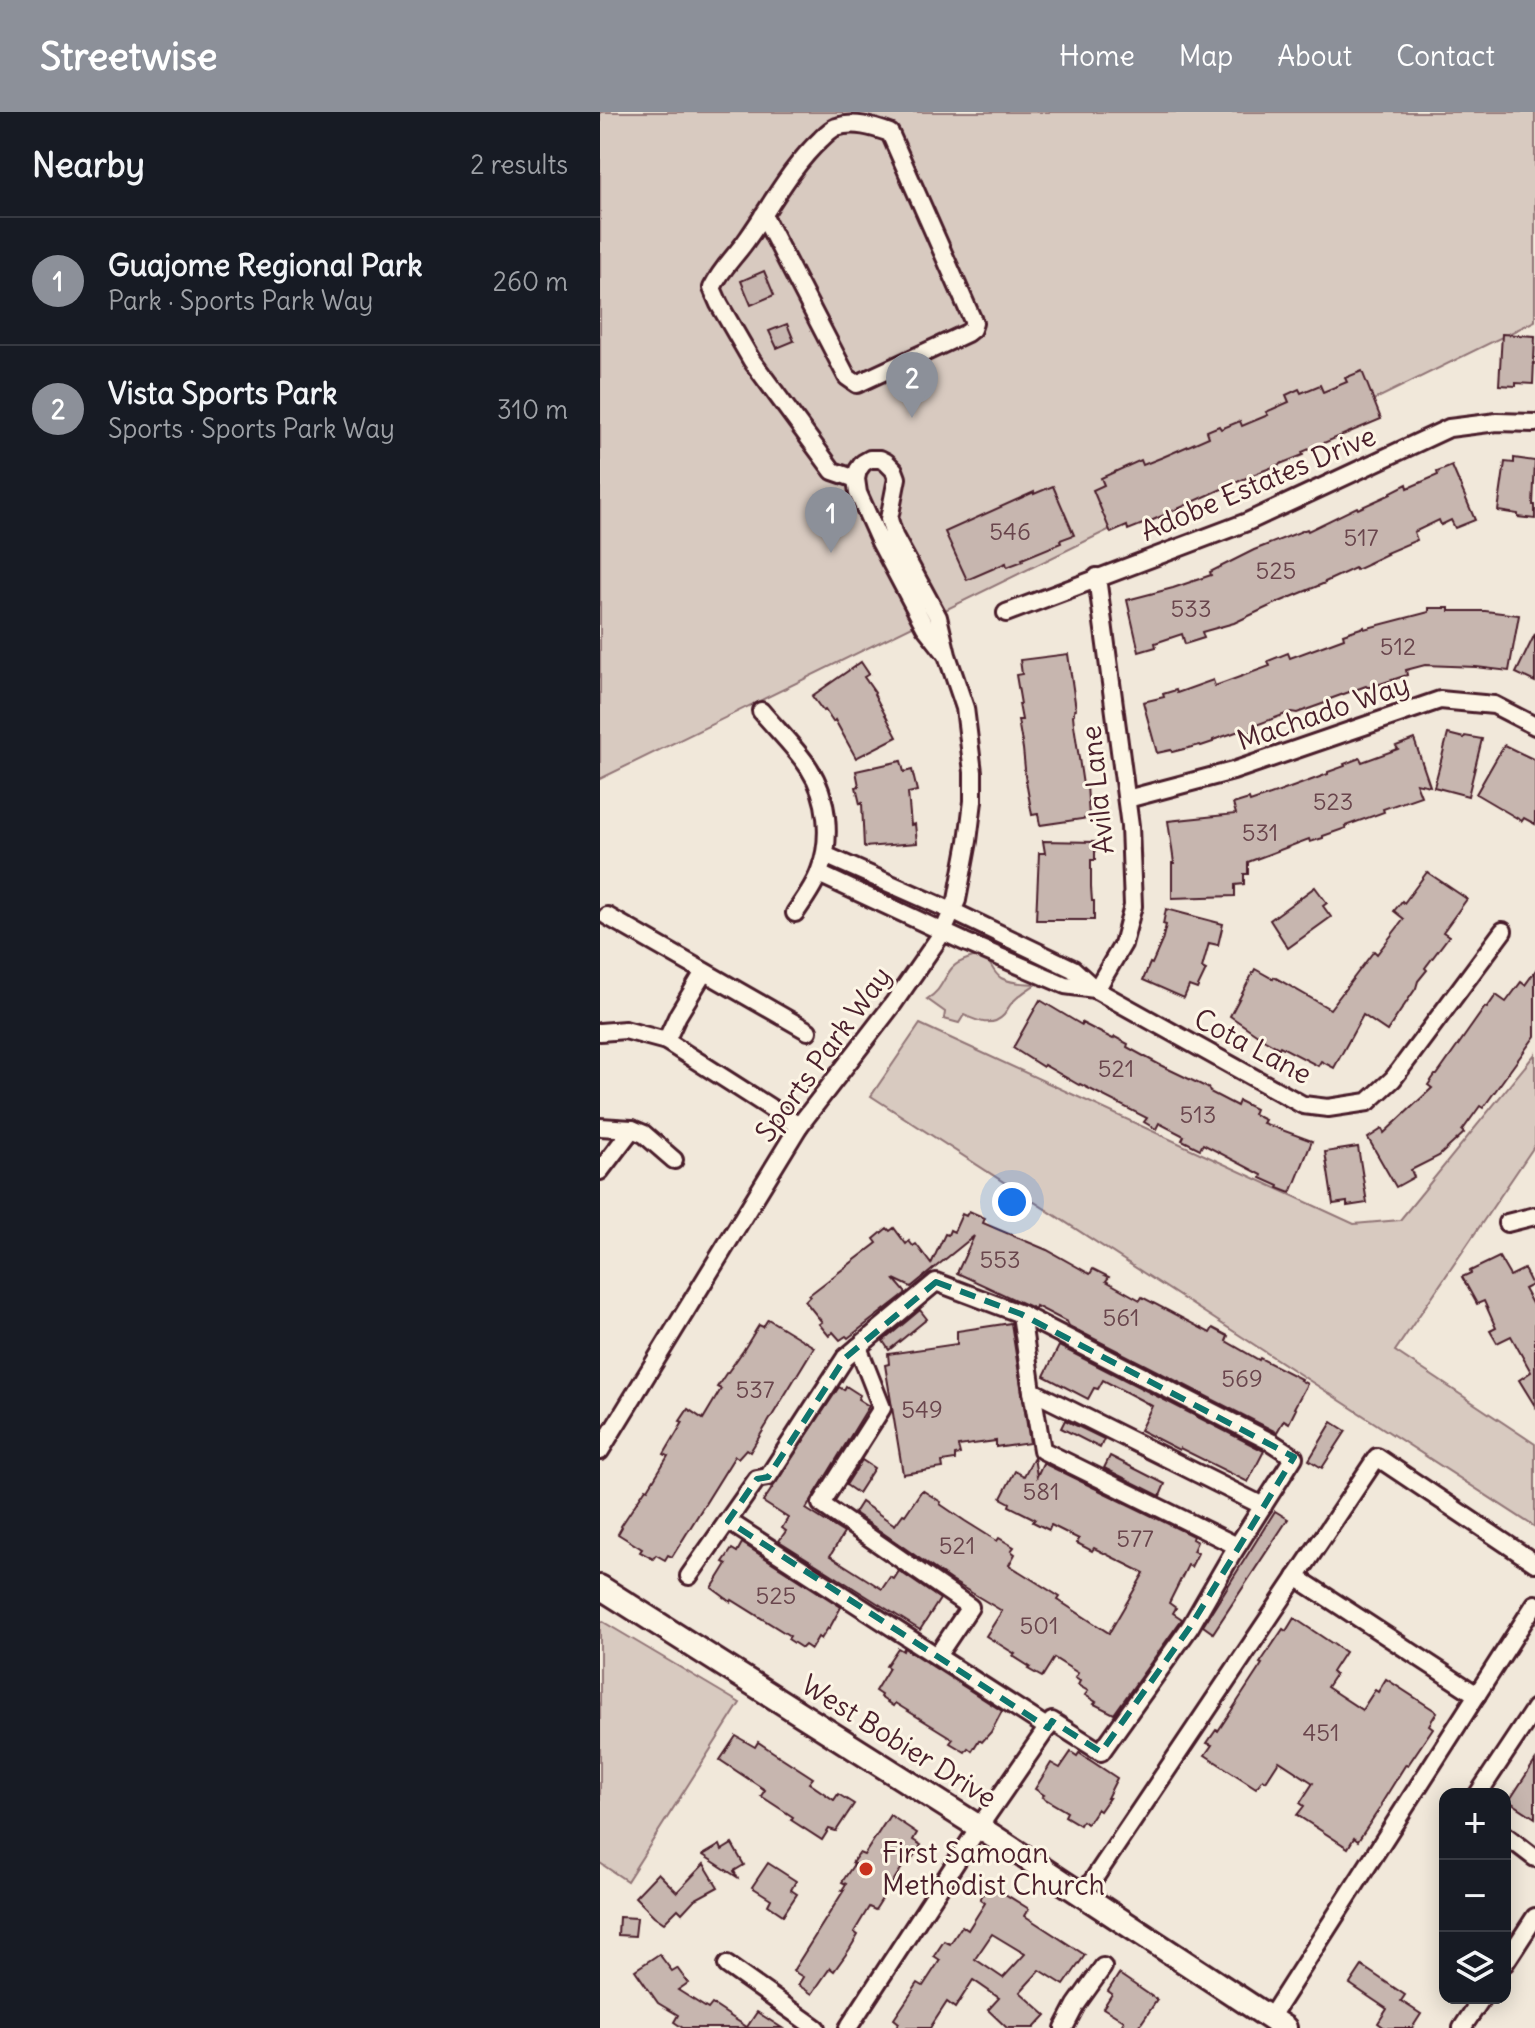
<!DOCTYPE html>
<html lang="en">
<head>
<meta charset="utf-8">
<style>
  body { margin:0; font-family:Delius,sans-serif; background:#242831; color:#f1f3f6 }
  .controls { position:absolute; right:24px; bottom:24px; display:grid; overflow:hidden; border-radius:16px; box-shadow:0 4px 20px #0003 }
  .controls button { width:72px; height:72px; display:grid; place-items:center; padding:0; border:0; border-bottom:2px solid #363941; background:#171b24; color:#f1f3f6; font:40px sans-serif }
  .you { position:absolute; left:412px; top:1090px; width:28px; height:28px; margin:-20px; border:6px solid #fff; border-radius:50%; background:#1a73e8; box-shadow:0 0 0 12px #1a73e833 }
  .badge { display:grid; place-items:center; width:52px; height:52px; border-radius:50%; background:#8c9099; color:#fff; font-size:26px; font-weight:700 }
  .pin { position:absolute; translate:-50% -66px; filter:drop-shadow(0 2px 4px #0008) }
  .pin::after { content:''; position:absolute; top:42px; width:28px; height:24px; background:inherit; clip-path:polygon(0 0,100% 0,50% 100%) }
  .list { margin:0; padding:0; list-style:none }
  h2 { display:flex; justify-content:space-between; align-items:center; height:104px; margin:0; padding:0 32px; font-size:34px }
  h2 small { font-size:26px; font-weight:400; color:#9ea1a6 }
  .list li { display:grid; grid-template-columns:52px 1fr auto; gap:24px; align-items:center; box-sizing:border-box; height:128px; padding:0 32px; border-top:2px solid #363941 }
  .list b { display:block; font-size:30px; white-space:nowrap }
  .list p { margin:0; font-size:26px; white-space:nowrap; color:#9ea1a6 }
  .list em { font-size:26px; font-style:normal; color:#9ea1a6 }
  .icon { flex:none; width:44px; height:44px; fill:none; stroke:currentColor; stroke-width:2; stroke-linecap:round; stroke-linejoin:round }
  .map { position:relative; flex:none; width:935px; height:1916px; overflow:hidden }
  header { display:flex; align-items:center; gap:48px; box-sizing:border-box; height:112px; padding:0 40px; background:#8c9099; color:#fff }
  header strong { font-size:38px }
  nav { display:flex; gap:44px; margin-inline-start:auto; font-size:28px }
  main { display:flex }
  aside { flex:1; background:#171b24 }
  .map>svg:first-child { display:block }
  .green { fill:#d8cac0; stroke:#917476; stroke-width:2 }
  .building { fill:#c7b6af; stroke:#4a1f2b; stroke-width:2; fill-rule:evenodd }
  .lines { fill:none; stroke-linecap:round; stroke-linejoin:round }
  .minor-casing { stroke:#4a1f2b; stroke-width:22 }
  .major-casing { stroke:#4a1f2b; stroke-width:28 }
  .minor { stroke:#fcf5e5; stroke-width:16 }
  .major { stroke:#fcf5e5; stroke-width:22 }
  .marked { fill:none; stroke:#0f766e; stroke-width:6; stroke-dasharray:16 10; stroke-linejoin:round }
  .poi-dot { fill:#c8321e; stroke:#fcf5e5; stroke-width:3 }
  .labels { text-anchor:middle; stroke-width:6; stroke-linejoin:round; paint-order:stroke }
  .number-label { font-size:24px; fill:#69454c }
  .street-label { font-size:28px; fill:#4a1f2b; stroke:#fcf5e5 }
  .poi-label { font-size:28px; fill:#4a1f2b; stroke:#fcf5e5; text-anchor:start }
</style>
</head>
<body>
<header>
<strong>Streetwise</strong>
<nav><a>Home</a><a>Map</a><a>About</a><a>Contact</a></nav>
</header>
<main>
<aside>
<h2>Nearby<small>2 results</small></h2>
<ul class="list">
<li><span class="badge">1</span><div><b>Guajome Regional Park</b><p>Park · Sports Park Way</p></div><em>260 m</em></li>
<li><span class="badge">2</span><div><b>Vista Sports Park</b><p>Sports · Sports Park Way</p></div><em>310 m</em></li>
</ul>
</aside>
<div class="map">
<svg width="935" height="1916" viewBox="0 0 935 1916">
  <rect width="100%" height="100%" fill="#f1e8da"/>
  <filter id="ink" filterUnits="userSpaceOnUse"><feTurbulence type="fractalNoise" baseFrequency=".0125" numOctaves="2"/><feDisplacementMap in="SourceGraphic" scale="16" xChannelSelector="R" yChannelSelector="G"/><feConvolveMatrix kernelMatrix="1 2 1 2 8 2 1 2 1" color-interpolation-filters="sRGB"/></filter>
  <g filter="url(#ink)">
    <g class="green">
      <polygon points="0,0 935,0 935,209 0,667"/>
      <path d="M376 844C392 844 389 858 401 866 412 872 425 871 436 872 427 878 418 883 411 892 409 894 406 900 404 903 392 916 377 909 364 903L359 911 344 907 345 900 327 887C342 878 342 868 352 856 358 849 368 847 376 844Z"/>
      <polygon points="320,912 754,1112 800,1108 935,942 935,1033 795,1239 935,1332 935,1415 271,984"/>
      <polygon points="0,1508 140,1591 27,1769 0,1751"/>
    </g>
    <g class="building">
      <polygon points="164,159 174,183 151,193 141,169"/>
      <polygon points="187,212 194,229 177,236 169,219"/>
      <polygon points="902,222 935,224 933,272 916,271 916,274 899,273"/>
      <polygon points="762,259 781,307 702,340 703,343 655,362 553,408 528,418 527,414 511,421 493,378 504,373 501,366 541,348 543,353 563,345 609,325 607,319 619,314 621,317 640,309 642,314 668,303 666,300 689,290 686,283 699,277 701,281 720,273 723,280 747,270 745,266"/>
      <polygon points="914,346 935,349 933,393 935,393 935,407 918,405 918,402 898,399 905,350 914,351"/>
      <polygon points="852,354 875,408 855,416 851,408 841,413 839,408 814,420 817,428 786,441 787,442 768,451 769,452 756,458 755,456 725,470 725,471 672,493 634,511 602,520 604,526 585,532 582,522 555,531 556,535 539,540 527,488 573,476 611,463 610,460 654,438 707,417 708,419 757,395 758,397 791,382 791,380 807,372 808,376 838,363 837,360"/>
      <polygon points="453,374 474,423 460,428 461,431 422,447 423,449 407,455 406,451 367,468 345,420 434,380 434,382"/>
      <polygon points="829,496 849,496 849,499 885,499 919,503 909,559 876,555 825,553 806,558 807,563 771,575 767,575 766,574 730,587 725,591 697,601 691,600 656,613 658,618 641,623 639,619 613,628 613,630 601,634 600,633 572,640 571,638 557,641 543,590 564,585 563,582 576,578 577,581 613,568 615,574 670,554 668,549 688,541 690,546 744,526 743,522 764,515 764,517 829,500"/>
      <polygon points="935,522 935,570 916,561"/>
      <polygon points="468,542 476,597 474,598 474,602 473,603 474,613 483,673 487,672 489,706 440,713 438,702 432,703 424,658 425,657 423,637 418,608 422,608 419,592 421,592 416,563 422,562 420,548"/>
      <polygon points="261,550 269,562 264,565 275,581 274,582 297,625 256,646 235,608 233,610 225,598 223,599 212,584"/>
      <polygon points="848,622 864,626 865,624 882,627 868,684 834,675"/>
      <polygon points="814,627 830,674 816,671 821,684 783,697 784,700 745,714 746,716 723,724 723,726 710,730 709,727 648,750 648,762 644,762 644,772 635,773 635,784 572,786 572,751 574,751 568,709 636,702 633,692 649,687 650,690 679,680 728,662 728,660 745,654 744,652 760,646 762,650 798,637 796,634"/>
      <polygon points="904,633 935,648 935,712 924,706 922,709 876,682"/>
      <polygon points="301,649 304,660 312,658 317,679 308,681 311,713 315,712 317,731 264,735 262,691 260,692 256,675 259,674 256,659"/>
      <polygon points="443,729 495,730 495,748 491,748 491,775 492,789 494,789 494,808 436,808 439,741 445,741"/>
      <polygon points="827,760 867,787 843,820 849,824 825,856 827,858 818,869 816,876 787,919 763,903 734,956 721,949 718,954 680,934 679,936 665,928 630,904 655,857 673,867 674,865 730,897 774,839 777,842 804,807 794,799 802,789 804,791"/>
      <polygon points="715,775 727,791 723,794 731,805 688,836 670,808"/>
      <polygon points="566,797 623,812 618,833 609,831 602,856 606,858 597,877 589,874 584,886 543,868 550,851 552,852 562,829 566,813 563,812"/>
      <polygon points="935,859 935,924 883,996 880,994 862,1019 864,1021 839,1044 811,1058 814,1065 796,1075 768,1026 782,1017 784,1021 832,976 828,973 835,963 837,963 885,895 887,896 896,883 906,890 921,870 925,873"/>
      <polygon points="440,888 475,909 482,913 482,911 513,927 515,925 528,932 527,935 560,953 608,976 610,980 637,994 639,989 655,997 653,1002 665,1008 663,1011 712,1029 691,1081 678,1076 679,1074 661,1066 662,1063 603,1032 600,1037 582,1028 584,1024 559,1011 556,1017 544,1010 547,1006 480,972 479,973 444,953 443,955 413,936"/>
      <polygon points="758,1035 767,1091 747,1094 747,1090 733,1092 725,1040"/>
      <polygon points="369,1099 385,1106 383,1111 447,1138 490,1162 493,1157 509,1165 506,1169 540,1188 542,1185 610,1221 613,1216 628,1224 626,1229 659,1248 660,1246 701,1267 700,1268 707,1272 694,1296 696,1297 689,1311 684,1308 677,1320 674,1319 469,1214 467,1210 436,1194 435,1197 357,1161 374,1124 311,1175 294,1167 306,1181 248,1226 246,1224 240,1228 233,1220 229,1224 219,1212 222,1210 205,1189 210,1184 209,1183 277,1131 274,1127 287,1116 290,1119 294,1116 306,1132 309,1129 313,1134 316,1132 331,1152 345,1122 348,1123 350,1118 354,1120 362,1102 366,1104"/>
      <polygon points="899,1145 910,1164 924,1157 932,1173 924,1177 935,1197 935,1294 919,1268 931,1260 911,1224 897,1231 890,1219 896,1216 884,1189 877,1192 862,1165 871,1161 870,1159"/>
      <polygon points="320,1198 327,1207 289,1238 283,1229"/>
      <polygon points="168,1207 214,1235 150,1340 146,1337 138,1346 135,1344 72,1445 68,1443 65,1448 56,1443 53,1447 40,1440 42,1437 18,1422 22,1415 21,1414 46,1376 48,1377 68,1344 64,1342 83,1310 80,1309 88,1297 103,1307 121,1277 117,1275 127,1260 128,1260 143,1239 159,1213 163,1215"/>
      <polygon points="411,1211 430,1331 402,1335 402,1334 396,1335 396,1329 358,1334 360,1342 355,1343 355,1348 342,1350 343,1356 303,1362 285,1253 289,1252 288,1242 357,1232 357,1219"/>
      <polygon points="459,1234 664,1339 648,1370 580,1336 579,1338 540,1318 552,1294 541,1288 503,1268 498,1277 494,1276 488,1287 444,1264"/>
      <polygon points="246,1274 260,1283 258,1287 269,1294 206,1397 244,1421 230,1444 282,1477 290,1465 294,1467 299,1459 340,1487 320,1518 179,1429 186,1419 182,1416 188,1406 163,1390 239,1275 244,1278"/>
      <polygon points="465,1308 504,1327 500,1336 461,1316"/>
      <polygon points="732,1310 746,1319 722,1356 709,1348"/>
      <polygon points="510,1344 565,1372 560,1384 504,1356"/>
      <polygon points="434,1345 437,1364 443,1351 593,1424 592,1427 597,1430 593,1439 598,1441 591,1455 588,1453 569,1491 576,1496 573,1501 582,1507 514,1602 494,1592 496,1590 485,1583 488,1579 478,1573 480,1569 475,1566 478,1561 454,1546 442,1565 428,1557 430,1555 413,1544 415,1542 386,1524 402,1499 352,1469 254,1401 261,1390 295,1413 303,1402 305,1403 322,1378 341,1390 340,1392 365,1409 397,1429 399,1426 414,1435 411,1439 415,1442 409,1453 460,1485 458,1488 509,1521 544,1461 494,1436 492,1439 477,1431 479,1427 451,1413 449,1418 433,1410 435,1407 409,1394 410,1391 401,1386 415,1359 424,1364"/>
      <polygon points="262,1348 274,1356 258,1381 246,1373"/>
      <polygon points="675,1399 688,1407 613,1521 603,1514"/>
      <polygon points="142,1431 241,1495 229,1517 228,1516 221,1527 218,1525 211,1537 205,1533 202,1536 188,1527 190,1524 132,1488 131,1490 112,1476 127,1452 123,1450 132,1437 137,1440"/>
      <polygon points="694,1506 745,1540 732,1560 735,1563 727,1575 762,1598 775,1578 778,1580 786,1567 837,1600 829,1613 833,1616 808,1653 806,1652 781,1692 782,1693 758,1729 754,1726 748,1736 697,1703 704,1694 700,1691 713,1671 679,1649 666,1669 663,1667 656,1676 605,1643 612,1633 607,1631 616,1618 618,1619 662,1552 660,1551 683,1517 686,1519"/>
      <polygon points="298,1536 303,1539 304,1536 402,1599 391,1620 382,1630 379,1628 372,1639 368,1636 365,1640 350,1631 353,1627 295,1591 293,1594 280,1585 281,1583 275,1579 289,1556 286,1554"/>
      <polygon points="136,1624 155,1635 158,1630 173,1640 213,1666 209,1671 234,1688 238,1682 254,1692 236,1719 229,1717 222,1728 191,1708 193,1705 161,1684 165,1678 120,1648"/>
      <polygon points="471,1640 477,1644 479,1641 517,1666 507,1686 509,1686 500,1699 497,1697 487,1712 482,1709 480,1713 465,1704 467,1700 442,1685 444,1683 435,1677 451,1651 460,1656"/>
      <polygon points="935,1649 935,1706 909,1689"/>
      <polygon points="290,1703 317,1721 313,1728 321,1733 313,1745 310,1743 275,1798 269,1795 254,1820 258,1823 249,1838 234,1859 230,1856 212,1882 198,1873 203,1865 193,1859 244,1778 242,1778 246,1772 242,1770 254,1752 252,1751 259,1741 264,1743"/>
      <polygon points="132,1732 144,1753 134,1759 137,1765 103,1743 120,1733 122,1738"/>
      <polygon points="168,1751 196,1769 191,1778 197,1782 183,1803 168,1793 171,1787 152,1775"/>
      <polygon points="104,1752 118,1775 94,1788 82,1801 78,1797 64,1811 54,1804 35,1785 58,1761 77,1780"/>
      <path d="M389 1772 429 1797 425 1804 485 1843 464 1873 440 1858 420 1880 446 1903 434 1916H407L388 1898 399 1886 373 1868 355 1896 347 1890 330 1916H296L299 1911 294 1907 318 1871 323 1874 340 1848 334 1844 344 1829 350 1832 362 1814 368 1818 385 1791 380 1787ZM392 1822 425 1842 403 1866 375 1847Z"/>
      <polygon points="19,1805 37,1806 35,1824 18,1823"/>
      <polygon points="59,1842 72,1859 77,1856 88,1871 78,1878 108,1897 112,1892 147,1915 157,1900 182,1916 83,1916 74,1910 78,1903 58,1891 35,1858"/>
      <polygon points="762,1854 805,1883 801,1889 821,1902 812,1916 785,1916 778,1911 787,1897 750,1872"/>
      <polygon points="519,1862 557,1888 538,1916 520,1916 524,1909 503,1896 512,1882 508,1879"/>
    </g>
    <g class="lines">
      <g class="minor-casing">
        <g id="minor">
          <path d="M163 103 247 265 257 272 367 221 372 217 374 211 290 21C273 15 254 9 236 15 231 17 225 23 221 27 191 55 172 92 148 126 136 144 122 155 112 176L119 192 152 249 233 359 256 367"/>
          <polyline points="406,501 647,410 849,316 897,310 935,311"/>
          <path d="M161 599C177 618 196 636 209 656 228 685 232 727 220 758 215 773 204 788 195 801"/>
          <polyline points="527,687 633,659 840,588 894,593 935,614"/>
          <polyline points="225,743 352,799 473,857 496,878 703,993 728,996 768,990 793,967 903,819"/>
          <polyline points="219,762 365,830 465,873 495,877"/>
          <polyline points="7,804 208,919"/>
          <polyline points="496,878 523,832 533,794 530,714 497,465"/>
          <polyline points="0,920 25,918 66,929 199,1014"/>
          <polyline points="66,929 78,903 104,860"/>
          <polyline points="0,1015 32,1017 44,1022 74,1048"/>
          <polyline points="0,1059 32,1017"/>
          <polyline points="907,1111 935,1104"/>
          <polyline points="421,1202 432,1279 663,1394"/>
          <polyline points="258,1235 282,1296 221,1392 370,1495 337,1544"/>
          <polyline points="432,1279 442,1338 637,1434"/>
          <polyline points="0,1339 199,1014 293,892 343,820 357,788 368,729 373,689 373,660 365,596 347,543 338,505 294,424 289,407 297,366 294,358 286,350 280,347 270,347 263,351 258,358 256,367 258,381 280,430 325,515 347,543"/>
          <polyline points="128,1409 448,1616"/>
          <polyline points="89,1464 157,1367 168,1365 245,1246 336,1170 421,1202 671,1330 694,1345 631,1444 590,1515 501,1640 452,1609 379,1715 248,1916"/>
          <polyline points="696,1465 877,1583"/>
          <polyline points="878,1682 935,1596"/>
          <polyline points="905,1723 935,1746"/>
          <polyline points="483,1783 777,1345 935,1451"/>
          <polyline points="905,1851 935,1805"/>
          <polyline points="127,1853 216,1916"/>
          <polyline points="670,1906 935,1492"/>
          <polyline points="464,1916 476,1893 503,1855"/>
          <polyline points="862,1916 882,1886"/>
        </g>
      </g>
      <g class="major-casing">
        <polyline id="major" points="0,1475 379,1715 685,1916"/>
      </g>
      <use href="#minor" class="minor"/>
      <use href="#major" class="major"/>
    </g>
  </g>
  <path class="marked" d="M336 1170 421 1202 694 1345 590 1515 501 1640 452 1609 448 1616 128 1409 157 1367 168 1365 245 1246Z"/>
  <circle class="poi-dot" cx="266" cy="1757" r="8"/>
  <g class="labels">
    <g class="number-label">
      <text x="410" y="428">546</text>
      <text x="761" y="434">517</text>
      <text x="676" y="467">525</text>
      <text x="591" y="505">533</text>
      <text x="798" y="543">512</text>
      <text x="733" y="698">523</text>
      <text x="660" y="729">531</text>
      <text x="516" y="965">521</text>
      <text x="598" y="1011">513</text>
      <text x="400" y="1156">553</text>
      <text x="521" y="1214">561</text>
      <text x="642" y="1275">569</text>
      <text x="155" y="1286">537</text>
      <text x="322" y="1306">549</text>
      <text x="441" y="1388">581</text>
      <text x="535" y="1435">577</text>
      <text x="357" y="1442">521</text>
      <text x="176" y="1492">525</text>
      <text x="439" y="1522">501</text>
      <text x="721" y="1629">451</text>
    </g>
    <g class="street-label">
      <text transform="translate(658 371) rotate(-23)" y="10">Adobe Estates Drive</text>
      <text transform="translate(723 600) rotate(-19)" y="10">Machado Way</text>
      <text transform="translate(497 678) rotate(-96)" y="10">Avila Lane</text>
      <text transform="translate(653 934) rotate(28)" y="10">Cota Lane</text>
      <text transform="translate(223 942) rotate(-54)" y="10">Sports Park Way</text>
      <text transform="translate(299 1629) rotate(32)" y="10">West Bobier Drive</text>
    </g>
    <g class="poi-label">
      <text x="282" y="1751">First Samoan<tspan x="282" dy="32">Methodist Church</tspan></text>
    </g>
  </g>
</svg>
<div class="controls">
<button>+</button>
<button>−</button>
<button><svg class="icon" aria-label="layers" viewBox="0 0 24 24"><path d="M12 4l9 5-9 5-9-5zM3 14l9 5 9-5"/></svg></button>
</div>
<div class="you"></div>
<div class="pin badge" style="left:231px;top:441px">1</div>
<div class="pin badge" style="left:312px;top:306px">2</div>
</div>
</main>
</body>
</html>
